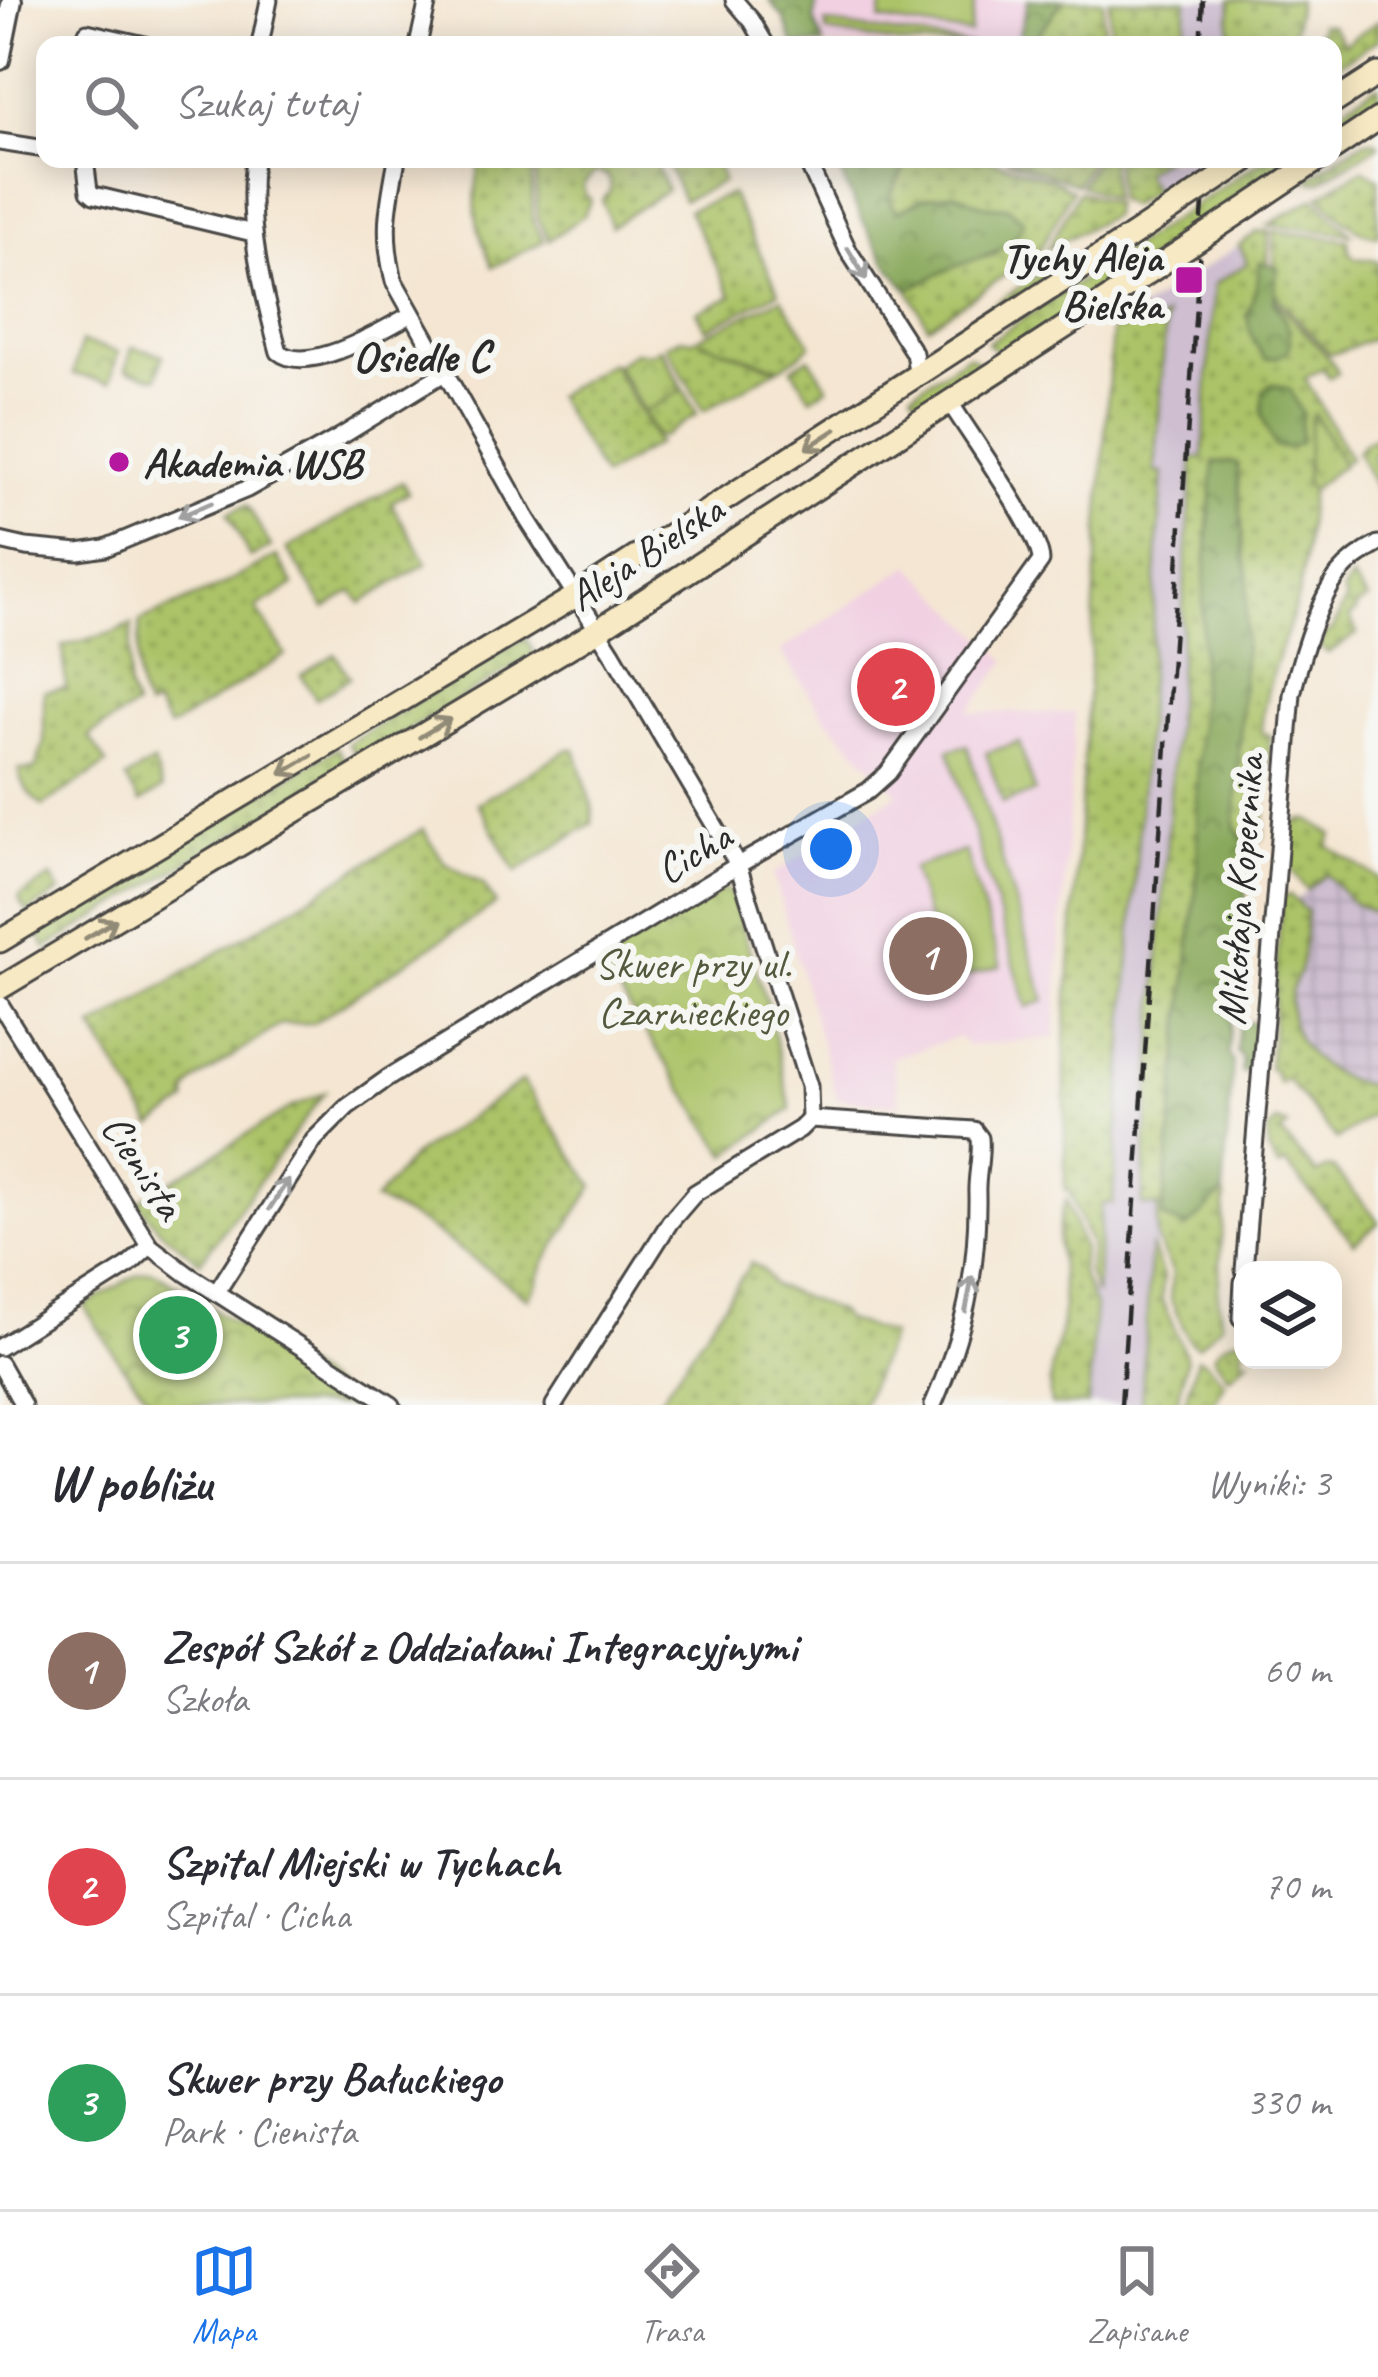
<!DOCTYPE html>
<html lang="pl">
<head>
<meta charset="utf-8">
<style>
  body { margin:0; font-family:Caveat,sans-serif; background:#f7f7f7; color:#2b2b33 }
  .controls { position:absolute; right:36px; bottom:36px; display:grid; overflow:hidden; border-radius:24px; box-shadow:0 6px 30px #0003 }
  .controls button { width:108px; height:108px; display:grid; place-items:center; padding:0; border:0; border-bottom:3px solid #e1e1e2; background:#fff; color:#2b2b33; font:60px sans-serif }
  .you { position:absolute; left:831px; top:849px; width:42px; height:42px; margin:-30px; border:9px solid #fff; border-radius:50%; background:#1a73e8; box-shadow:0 0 0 18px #1a73e833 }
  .badge { display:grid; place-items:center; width:78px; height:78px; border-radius:50%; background:#1a73e8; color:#fff; font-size:39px; font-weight:700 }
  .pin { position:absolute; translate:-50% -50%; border:6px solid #fff; box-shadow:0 3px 12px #0006 }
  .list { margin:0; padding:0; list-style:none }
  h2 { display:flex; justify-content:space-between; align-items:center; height:156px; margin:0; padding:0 48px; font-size:51px }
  h2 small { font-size:39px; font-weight:400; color:#7c7c81 }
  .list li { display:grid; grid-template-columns:78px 1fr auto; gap:36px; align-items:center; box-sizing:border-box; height:216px; padding:0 48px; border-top:3px solid #e1e1e2 }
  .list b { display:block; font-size:45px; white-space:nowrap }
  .list p { margin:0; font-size:39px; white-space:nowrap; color:#7c7c81 }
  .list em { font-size:39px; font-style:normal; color:#7c7c81 }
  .icon { flex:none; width:66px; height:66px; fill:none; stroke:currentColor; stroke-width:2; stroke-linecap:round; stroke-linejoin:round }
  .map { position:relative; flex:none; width:1378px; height:1405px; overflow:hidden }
  .search { position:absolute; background:#fff; box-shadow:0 6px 30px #0003; left:36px; right:36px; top:36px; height:132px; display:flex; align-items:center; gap:30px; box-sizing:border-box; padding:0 42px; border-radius:24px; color:#7c7c81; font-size:45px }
  .sheet { height:804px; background:#fff }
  nav { display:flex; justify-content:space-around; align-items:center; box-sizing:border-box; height:168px; border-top:3px solid #e1e1e2; background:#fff; font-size:33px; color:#7c7c81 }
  nav a { display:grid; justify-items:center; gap:6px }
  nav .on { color:#1a73e8 }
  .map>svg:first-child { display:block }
  .built { fill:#f1d0e2 }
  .industrial { fill:url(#industrial-grid) }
  .railway { fill:#cebed0 }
  .grass { fill:url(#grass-dots); stroke:#6c774a; stroke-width:3 }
  .forest { fill:url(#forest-crowns); stroke:#5a6a44; stroke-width:3 }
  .park { fill:url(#park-crowns); stroke:#6c774a; stroke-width:3 }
  .pitch { fill:#acc368; stroke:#6c774a; stroke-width:3 }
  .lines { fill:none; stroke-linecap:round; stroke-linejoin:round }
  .minor-casing { stroke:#494744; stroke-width:21 }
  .tertiary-casing { stroke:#494744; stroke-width:24 }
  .secondary-casing { stroke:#494744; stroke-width:27 }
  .minor { stroke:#fff; stroke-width:15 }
  .tertiary { stroke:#fff; stroke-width:18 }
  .secondary { stroke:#f7e9c3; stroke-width:21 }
  .rail { stroke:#2b2b2b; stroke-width:4.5; stroke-dasharray:18 9; stroke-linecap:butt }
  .secondary-bridge-casing { stroke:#494744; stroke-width:27; stroke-linecap:butt }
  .secondary-bridge { stroke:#f7e9c3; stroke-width:21 }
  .oneway { stroke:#a0a0a0 }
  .oneway2 { stroke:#918a77 }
  .poi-dot { fill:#b5179e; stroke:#f6f6f2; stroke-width:4.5 }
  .labels { text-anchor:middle; stroke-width:12; stroke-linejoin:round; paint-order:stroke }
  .poi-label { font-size:42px; font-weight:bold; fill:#2b2b2b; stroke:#f6f6f2; text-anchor:end }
  .street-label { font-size:42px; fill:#2b2b2b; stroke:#f6f6f2 }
  .park-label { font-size:42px; fill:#52593d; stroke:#f6f6f2 }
  .neighbourhood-label { font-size:45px; font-weight:bold; fill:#2b2b2b; stroke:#f6f6f2 }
</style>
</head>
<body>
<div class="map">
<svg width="1378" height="1405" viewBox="0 0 1378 1405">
  <defs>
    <pattern id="industrial-grid" width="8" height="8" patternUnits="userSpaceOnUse" patternTransform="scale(3)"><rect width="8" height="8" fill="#cebed0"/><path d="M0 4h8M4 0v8" fill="none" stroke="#b1a3b3"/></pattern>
    <pattern id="grass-dots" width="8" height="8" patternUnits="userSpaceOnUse" patternTransform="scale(3)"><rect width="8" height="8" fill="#acc368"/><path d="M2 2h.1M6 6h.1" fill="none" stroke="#8c9f56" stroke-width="1.8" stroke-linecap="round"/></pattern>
    <pattern id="forest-crowns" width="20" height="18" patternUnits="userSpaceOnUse" patternTransform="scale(3)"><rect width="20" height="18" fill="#89a95c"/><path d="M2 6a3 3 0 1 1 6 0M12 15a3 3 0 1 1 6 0" fill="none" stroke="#708a4c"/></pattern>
    <pattern id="park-crowns" width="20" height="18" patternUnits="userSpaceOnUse" patternTransform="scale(3)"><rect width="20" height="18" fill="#acc368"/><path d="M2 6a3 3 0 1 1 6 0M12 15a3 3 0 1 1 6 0" fill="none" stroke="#8c9f56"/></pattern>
  </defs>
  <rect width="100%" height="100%" fill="#f6f6f2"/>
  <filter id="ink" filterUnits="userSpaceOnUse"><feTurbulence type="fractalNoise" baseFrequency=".00833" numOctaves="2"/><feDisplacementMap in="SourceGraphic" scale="24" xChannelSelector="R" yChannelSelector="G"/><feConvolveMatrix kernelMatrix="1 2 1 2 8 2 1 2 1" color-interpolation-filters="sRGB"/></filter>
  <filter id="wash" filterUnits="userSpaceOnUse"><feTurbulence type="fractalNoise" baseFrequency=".004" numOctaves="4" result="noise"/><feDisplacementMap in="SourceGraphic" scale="48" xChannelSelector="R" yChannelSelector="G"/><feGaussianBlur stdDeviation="2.7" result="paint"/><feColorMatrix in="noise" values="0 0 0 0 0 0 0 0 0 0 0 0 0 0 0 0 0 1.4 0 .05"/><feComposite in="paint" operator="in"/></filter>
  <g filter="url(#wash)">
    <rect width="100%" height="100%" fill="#f4e6d2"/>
    <g class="built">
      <polygon points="817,0 1028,0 1016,45 824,45 814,19"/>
      <polygon points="910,565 1007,661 969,712 1075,713 1055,1038 968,1046 958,1037 892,1058 900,1105 837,1099 773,874 898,794 825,717 780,651"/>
    </g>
    <polygon class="industrial" points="1326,873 1352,902 1378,915 1378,1086 1356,1084 1327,1071 1306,1051 1293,1026 1290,996 1303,955 1301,947 1307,913 1296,900"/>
    <g class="railway">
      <polygon points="1187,0 1231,0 1229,45 1184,45"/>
      <polygon points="1163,159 1201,159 1154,190 1143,172"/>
      <polygon points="1239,245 1249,263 1214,284 1203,458 1193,459 1142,1204 1158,1206 1145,1405 1084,1405 1097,1203 1114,1203 1163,474 1153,473 1151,329 1139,311"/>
    </g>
    <g class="grass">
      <polygon points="1063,0 1103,0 1104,45 1030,45"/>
      <polygon points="1109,0 1187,0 1184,45 1111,45"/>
      <polygon points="1231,0 1298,0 1292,45 1229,45"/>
      <polygon points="1378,21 1378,39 1333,68 1333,45 1317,45 1320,24 1331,25 1344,44"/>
      <polygon points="1378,85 1378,109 1333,139 1333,114"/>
      <polygon points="1372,140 1378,142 1378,146 1320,181 1314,182 1308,178 1363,142"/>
      <path d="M481 159H531L533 222 544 241 493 267C474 228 471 202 481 159Z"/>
      <path d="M535 159H653L667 190 611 226 602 200 610 191C612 179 607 173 595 172L583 185 585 194 591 200 583 216 549 240 538 220Z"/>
      <polygon points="665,159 715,159 723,182 683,200"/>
      <polygon points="902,159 988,159 1051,179 1072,190 1038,253 928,326 908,289 959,264 997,254 1008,207 986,206 955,193 925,198 897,212 889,198 904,168"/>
      <polygon points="1006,159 1091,159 1077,184"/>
      <polygon points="1096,159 1110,159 1112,199 1081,185"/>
      <polygon points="1115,159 1163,159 1143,172 1154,190 1129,206 1117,199"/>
      <polygon points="1264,159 1279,159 1287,170 999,362 996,351 987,343"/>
      <path d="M1363 169 1378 178V236C1353 234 1337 212 1319 196Z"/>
      <polygon points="1079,191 1113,204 1112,215 1047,249"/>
      <polygon points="731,194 779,292 706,329 697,312 732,296 688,210"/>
      <polygon points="1314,198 1351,234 1268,225"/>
      <polygon points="1129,222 1130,226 930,356 922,352 1048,268 1076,256"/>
      <path d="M1269 231 1268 265 1260 263 1259 286 1246 316 1286 353C1293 333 1286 319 1274 304L1275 300 1331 360 1338 373 1329 378 1323 368 1305 378 1350 458 1342 463 1315 415 1305 482 1311 490C1306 525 1306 570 1296 604 1282 648 1264 686 1261 733L1270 735 1263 837 1251 849 1242 839 1235 826 1248 575 1244 556 1209 508 1197 797 1198 869 1162 1216 1187 1228 1223 1193 1225 1196 1218 1295 1222 1323 1198 1346 1189 1341 1170 1298 1172 1273 1156 1238 1158 1207 1142 1205 1193 458H1203L1214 284 1248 263 1239 245 1257 232Z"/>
      <polygon points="1274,231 1348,240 1349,252 1355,258 1378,261 1378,337 1333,354 1329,353 1275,295"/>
      <polygon points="782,298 811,344 801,354 780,368 700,341 777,369 704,411 666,345 680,338 693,340"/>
      <polygon points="1139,311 1150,326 1166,316 1155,472 1163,473 1113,1203 1101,1204 1096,1295 1088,1272 1091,1247 1068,1188 1065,1190 1065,1043 1112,330"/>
      <polygon points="662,349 697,414 663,437 657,436 617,364 634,352 652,354"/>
      <polygon points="968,355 976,360 980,366 977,374 925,410 912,392"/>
      <polygon points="809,357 828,387 811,398 792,368"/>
      <polygon points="611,362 658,443 603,477 555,396"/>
      <polygon points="1378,436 1378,451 1372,455 1378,470 1378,493 1357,452 1364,443"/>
      <polygon points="402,482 408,492 391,503 427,563 361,603 353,591 325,608 287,549"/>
      <polygon points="247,505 271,547 250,558 228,513"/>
      <path d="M277 556 294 585 256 608 286 655 169 728 155 705 147 709C132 683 139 651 140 621L221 586Z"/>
      <polygon points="1352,578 1368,599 1355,608 1356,612 1350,617 1357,634 1328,653 1320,647 1324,634 1332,631 1346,600 1343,591"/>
      <path d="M132 624 128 687 135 707 89 736 107 764 43 806C32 799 19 783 19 770L35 769 44 743V691L66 688 63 646 111 633Z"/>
      <polygon points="525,637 535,654 358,760 348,743"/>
      <polygon points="335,654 350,678 316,699 301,675"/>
      <polygon points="337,748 347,766 46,948 36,931"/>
      <polygon points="569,749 575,749 593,808 592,823 516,872 478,803"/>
      <polygon points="153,762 162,789 140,803 126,779"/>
      <path d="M1300 820H1309L1333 835 1328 846 1378 878V915L1352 902 1326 874 1307 890C1289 870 1271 840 1300 820Z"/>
      <polygon points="423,829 445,863 483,884 496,904 313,1023 281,1024 194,1082 187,1092 187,1102 153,1126 93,1028"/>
      <polygon points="51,877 60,892 28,912 20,902 20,896"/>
      <path d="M1290 895 1307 912C1304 928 1304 944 1302 959 1301 971 1292 983 1291 995 1284 1047 1331 1083 1378 1086V1110L1337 1140 1286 1078 1279 1083 1275 1076V1071L1269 1069 1282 897Z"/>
      <polygon points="522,1081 594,1186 544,1263 538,1282 528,1298 422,1223 375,1200 413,1156"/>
      <polygon points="324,1093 200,1262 159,1229 137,1202 292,1107"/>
      <polygon points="1277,1122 1288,1126 1281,1133 1317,1174 1327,1168 1333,1168 1378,1220 1378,1223 1354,1243 1285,1163 1279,1168 1268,1151 1268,1131"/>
      <path d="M1066 1200 1083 1249 1081 1273 1095 1306 1088 1405H1051C1045 1376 1058 1350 1062 1321 1067 1279 1048 1241 1066 1200Z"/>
      <polygon points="1151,1245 1163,1276 1162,1300 1187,1359 1177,1405 1141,1405"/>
      <polygon points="751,1263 763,1270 774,1286 838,1311 844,1319 891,1335 862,1405 656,1405"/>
      <path d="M1239 1338H1243V1360H1249L1229 1377 1214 1358C1216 1347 1228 1340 1239 1338Z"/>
      <polygon points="1197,1358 1205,1361 1225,1383 1212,1405 1185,1405"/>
    </g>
    <g class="forest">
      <polygon points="769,0 817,0 814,19 824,45 794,45 783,17"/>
      <polygon points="1028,0 1063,0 1030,45 1016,45"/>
      <path d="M834 159H902L904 168 889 198 897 212 925 198 955 193 986 206 1008 207 1024 221C1012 251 990 254 962 264 944 270 926 281 908 289 879 260 851 198 834 159Z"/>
      <path d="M1260 262 1277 267 1274 303C1289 323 1304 358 1265 359 1232 310 1257 312 1260 262Z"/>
      <polygon points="1272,384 1290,389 1302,413 1300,443 1286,448 1275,447 1262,415 1263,390"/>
      <polygon points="1214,462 1237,463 1244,556 1248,575 1235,826 1242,839 1251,849 1237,979 1225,995 1224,1009 1231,1018 1228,1054 1233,1062 1223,1193 1187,1228 1162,1217 1198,869 1197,797 1203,601"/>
      <polygon points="1239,1022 1257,1023 1251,1073 1241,1072 1242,1058 1236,1051"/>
    </g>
    <g class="park">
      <polygon points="81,342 118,352 110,383 73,374"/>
      <polygon points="132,347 163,355 157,378 126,370"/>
      <polygon points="660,348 683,390 644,412 616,365 634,352 651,353"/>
      <polygon points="1314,414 1343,465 1311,490 1305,482 1311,417"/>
      <polygon points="1019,742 1035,792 1003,803 986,753"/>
      <polygon points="723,890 730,891 767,1003 791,1109 727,1155 599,962"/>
      <polygon points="150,1271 157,1273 361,1405 155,1405 121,1364 84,1306 140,1273"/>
    </g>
    <g class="pitch">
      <polygon points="883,0 975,0 970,34 880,20"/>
      <polygon points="826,23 972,45 909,45 826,32"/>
      <polygon points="967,745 1045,1001 1027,1007 949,750"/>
      <polygon points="965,851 1001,966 947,982 912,868"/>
    </g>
  </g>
  <g filter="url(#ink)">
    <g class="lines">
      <g class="minor-casing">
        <g id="minor">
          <polyline points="734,0 752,21 766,45"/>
          <polyline points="87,32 145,45"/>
          <polyline points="260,45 269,0"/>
          <polyline points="418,45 428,0"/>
          <polyline points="0,142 45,149"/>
          <polyline points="85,159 89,191 94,195 253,233"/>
          <path d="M254 159C246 223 262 290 279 352 308 376 383 330 412 314"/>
          <path d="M397 159C388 207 382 233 394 281L527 519 613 654 738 865 809 1086 810 1119"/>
          <polyline points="806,159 848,250 914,353 918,376"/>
          <polyline points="0,541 26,547 79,552 105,548 247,489 340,437 444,373"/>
          <polyline points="0,1004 150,1246 187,1274 392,1405"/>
          <path d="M810 1119 974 1130 980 1138C982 1157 976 1176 977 1194 978 1273 964 1333 933 1405"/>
          <path d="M1244 1270 1292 694C1301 657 1316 604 1339 574 1350 561 1363 552 1378 544"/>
          <path d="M216 1293 314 1140 347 1107 388 1078 738 865 868 791 888 773 1041 561C1041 533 968 432 949 401"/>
          <polyline points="1241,1318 1243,1282"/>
          <polyline points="0,1347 128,1266 150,1246"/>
          <polyline points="0,1364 23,1405"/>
          <polyline points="554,1405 670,1222 695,1193 800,1129 810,1119"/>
        </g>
      </g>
      <g class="tertiary-casing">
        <polyline id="tertiary" points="0,60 12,0"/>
      </g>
      <g class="secondary-casing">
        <g id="secondary">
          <polyline points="1333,103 1378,74"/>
          <polyline points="1333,149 1378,119"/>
          <polyline points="1243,210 1319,159"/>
          <polyline points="0,941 576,596 1130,237"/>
          <polyline points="0,988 598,630 1122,290"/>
        </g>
      </g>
      <use href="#minor" class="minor"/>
      <use href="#tertiary" class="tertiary"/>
      <use href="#secondary" class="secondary"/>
      <g class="rail">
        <polyline points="1200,45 1203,0"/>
        <polyline points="1121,1405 1206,159"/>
      </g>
      <g class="secondary-bridge-casing">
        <g id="secondary-bridge">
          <polyline points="1130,237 1248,159"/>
          <polyline points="1122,290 1243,210"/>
        </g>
      </g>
      <use href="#secondary-bridge" class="secondary-bridge"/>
    </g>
    <defs><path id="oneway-shaft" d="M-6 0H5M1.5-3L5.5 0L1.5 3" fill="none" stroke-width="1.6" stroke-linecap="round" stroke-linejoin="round" transform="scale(3)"/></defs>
    <g class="oneway">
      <use href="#oneway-shaft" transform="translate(857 264) rotate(59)"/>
      <use href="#oneway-shaft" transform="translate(195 510) rotate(157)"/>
      <use href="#oneway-shaft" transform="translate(279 1194) rotate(-57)"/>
      <use href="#oneway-shaft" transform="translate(969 1294) rotate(-79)"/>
    </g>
    <g class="oneway2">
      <use href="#oneway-shaft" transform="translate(821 439) rotate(147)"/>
      <use href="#oneway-shaft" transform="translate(435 728) rotate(-31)"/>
      <use href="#oneway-shaft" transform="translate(296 765) rotate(149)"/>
      <use href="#oneway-shaft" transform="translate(101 929) rotate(-31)"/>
    </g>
  </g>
  <g class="poi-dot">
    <rect x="1174" y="265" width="30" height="30" rx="6"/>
    <circle cx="119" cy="462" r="12"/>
  </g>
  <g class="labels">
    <g class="poi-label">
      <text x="1162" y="271">Tychy Aleja<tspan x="1162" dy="48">Bielska</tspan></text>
      <text x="143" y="477" text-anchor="start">Akademia WSB</text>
    </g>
    <g class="street-label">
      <text transform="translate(645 552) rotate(-33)" y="15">Aleja Bielska</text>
      <text transform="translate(693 852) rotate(-31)" y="15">Cicha</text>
      <text transform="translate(1239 890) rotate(-86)" y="15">Mikołaja Kopernika</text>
      <text transform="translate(144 1166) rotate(57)" y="15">Cienista</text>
    </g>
    <g class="park-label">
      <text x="693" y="978">Skwer przy ul.<tspan x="693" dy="48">Czarnieckiego</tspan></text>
    </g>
    <g class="neighbourhood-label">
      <text x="421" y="371">Osiedle C</text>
    </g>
  </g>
</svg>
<div class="controls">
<button><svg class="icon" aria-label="layers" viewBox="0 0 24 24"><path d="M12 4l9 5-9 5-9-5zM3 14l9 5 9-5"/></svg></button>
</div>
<div class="you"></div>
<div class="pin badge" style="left:928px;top:956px;background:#8d6e63">1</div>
<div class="pin badge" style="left:896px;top:687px;background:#e0444e">2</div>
<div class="pin badge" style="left:178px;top:1335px;background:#2e9e5b">3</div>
<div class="search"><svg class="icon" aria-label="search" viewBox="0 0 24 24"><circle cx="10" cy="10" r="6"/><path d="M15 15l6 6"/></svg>Szukaj tutaj</div>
</div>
<section class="sheet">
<h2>W pobliżu<small>Wyniki: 3</small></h2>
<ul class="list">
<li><span class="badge" style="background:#8d6e63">1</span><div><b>Zespół Szkół z Oddziałami Integracyjnymi</b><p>Szkoła</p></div><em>60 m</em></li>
<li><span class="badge" style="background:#e0444e">2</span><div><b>Szpital Miejski w Tychach</b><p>Szpital · Cicha</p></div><em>70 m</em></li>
<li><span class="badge" style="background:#2e9e5b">3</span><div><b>Skwer przy Bałuckiego</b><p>Park · Cienista</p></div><em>330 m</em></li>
</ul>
</section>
<nav>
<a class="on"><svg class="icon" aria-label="map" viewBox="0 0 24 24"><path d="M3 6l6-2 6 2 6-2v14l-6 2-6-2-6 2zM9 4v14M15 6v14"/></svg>Mapa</a>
<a><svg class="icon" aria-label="directions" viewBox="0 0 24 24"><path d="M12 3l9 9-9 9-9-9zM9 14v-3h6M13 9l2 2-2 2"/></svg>Trasa</a>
<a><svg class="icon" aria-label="saved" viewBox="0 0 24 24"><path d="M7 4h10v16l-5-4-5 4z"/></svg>Zapisane</a>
</nav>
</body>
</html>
